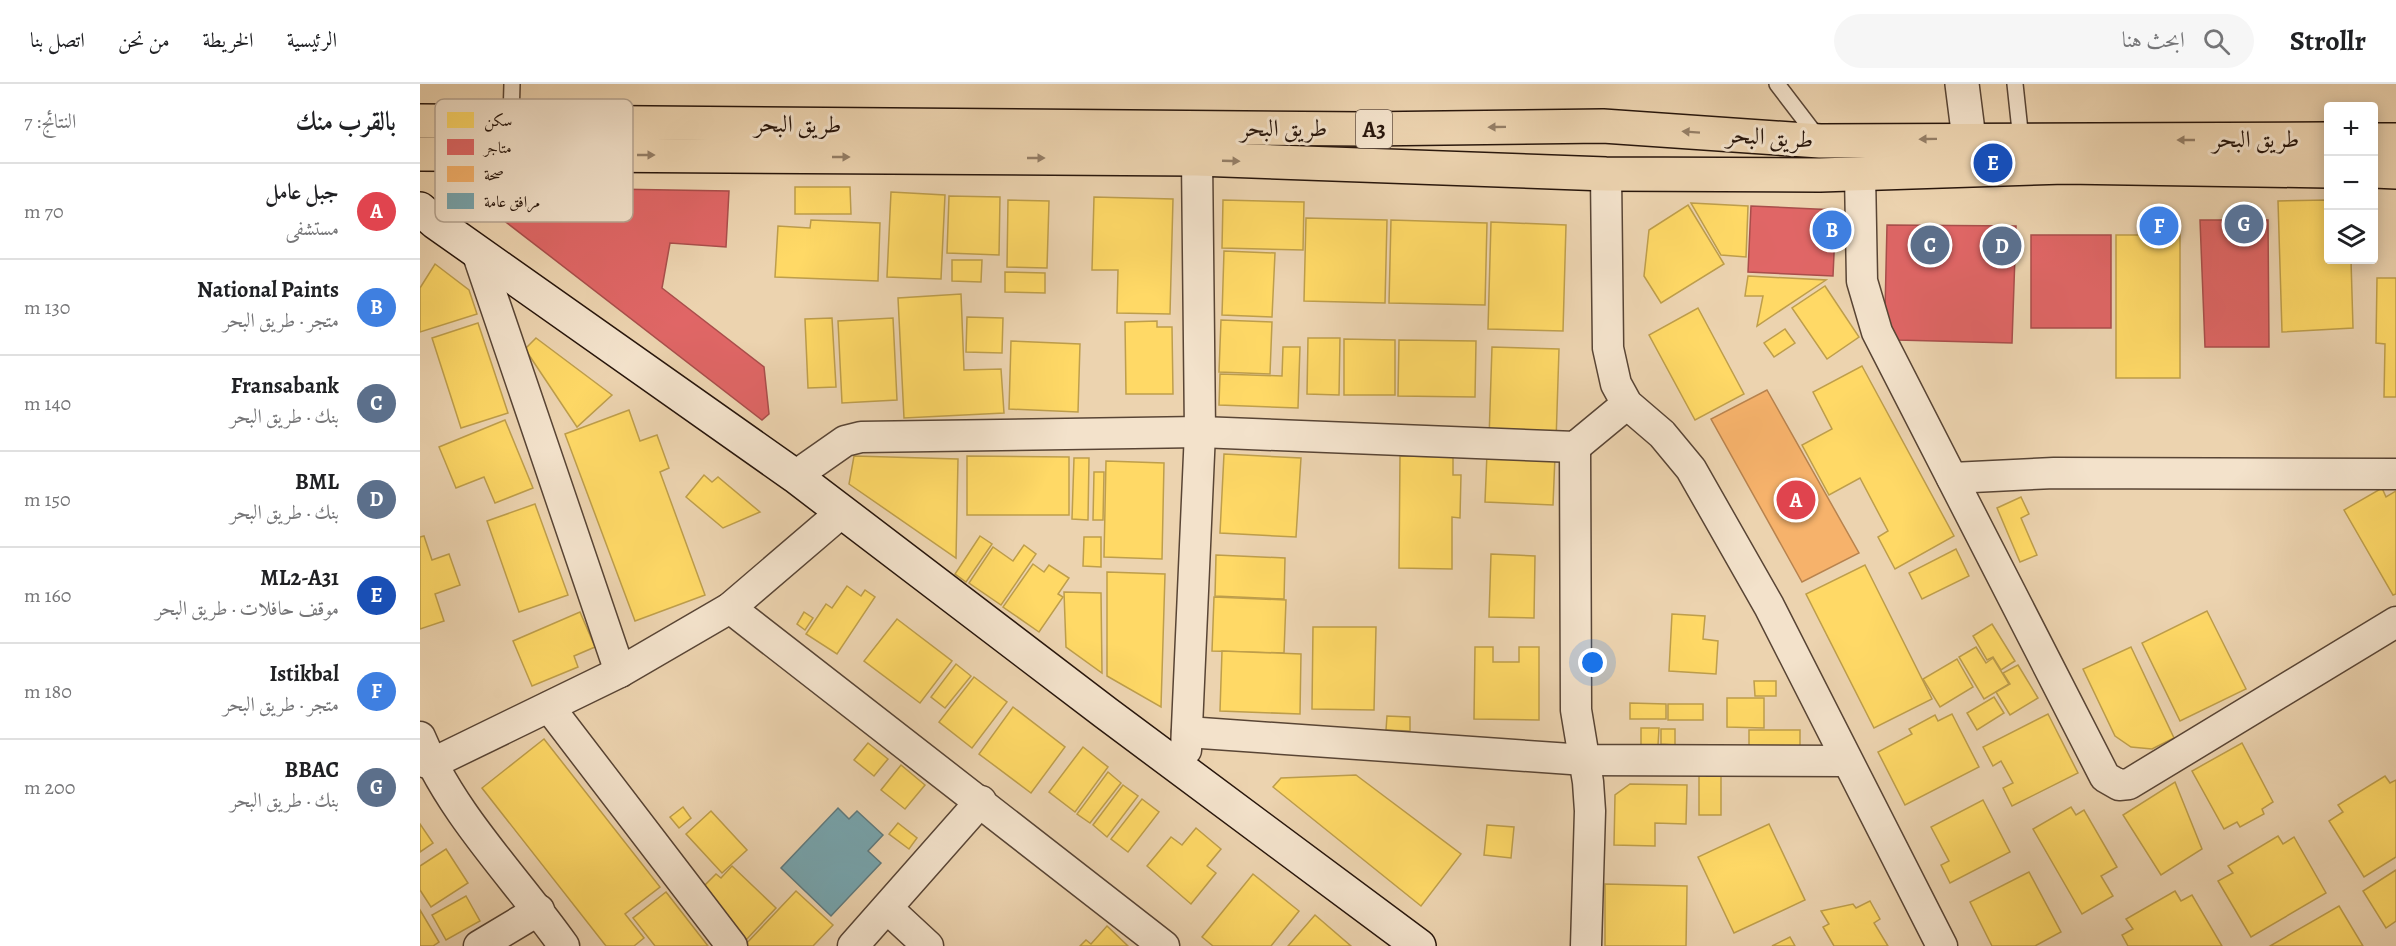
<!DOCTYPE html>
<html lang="ar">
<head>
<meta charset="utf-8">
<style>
  body { margin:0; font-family:Alegreya,Amiri,serif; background:#f6f6f6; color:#202124; direction:rtl }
  .controls { position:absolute; right:18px; top:18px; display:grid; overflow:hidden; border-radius:6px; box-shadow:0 3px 15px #0003 }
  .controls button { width:54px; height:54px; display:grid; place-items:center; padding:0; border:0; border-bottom:2px solid #e0e0e0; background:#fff; color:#202124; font:30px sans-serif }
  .you { position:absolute; left:1173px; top:579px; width:21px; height:21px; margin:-15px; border:4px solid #fff; border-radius:50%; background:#1a73e8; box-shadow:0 0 0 9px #1a73e833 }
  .badge { display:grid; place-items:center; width:39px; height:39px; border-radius:50%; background:#7c3aed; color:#fff; font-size:20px; font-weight:700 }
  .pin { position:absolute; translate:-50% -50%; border:3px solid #fff; box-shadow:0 2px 6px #0006 }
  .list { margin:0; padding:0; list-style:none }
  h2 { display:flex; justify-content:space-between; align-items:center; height:78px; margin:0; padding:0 24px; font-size:26px }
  h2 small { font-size:20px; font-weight:400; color:#757577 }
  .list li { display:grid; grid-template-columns:39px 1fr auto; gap:18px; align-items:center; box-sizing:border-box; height:96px; padding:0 24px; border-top:2px solid #e0e0e0 }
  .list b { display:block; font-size:22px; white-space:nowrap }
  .list p { margin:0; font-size:20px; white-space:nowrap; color:#757577 }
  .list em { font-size:20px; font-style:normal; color:#757577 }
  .icon { flex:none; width:33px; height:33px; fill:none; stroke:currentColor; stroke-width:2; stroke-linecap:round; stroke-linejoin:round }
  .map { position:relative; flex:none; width:1976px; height:862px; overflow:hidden; direction:ltr }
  header { display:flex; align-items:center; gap:36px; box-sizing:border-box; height:84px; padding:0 30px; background:#fff; border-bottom:2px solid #e0e0e0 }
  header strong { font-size:28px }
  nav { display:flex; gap:33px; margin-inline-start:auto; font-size:21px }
  .search { width:420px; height:54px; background:#f6f6f6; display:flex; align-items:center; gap:15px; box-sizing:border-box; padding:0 21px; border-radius:33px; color:#757577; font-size:22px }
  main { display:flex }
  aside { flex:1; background:#fff }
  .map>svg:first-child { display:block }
  .homes { fill:#ffd966; stroke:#be9e4b; stroke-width:1.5 }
  .shops { fill:#e06666; stroke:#a94e4b; stroke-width:1.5 }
  .health { fill:#f6b26b; stroke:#b8834e; stroke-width:1.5 }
  .public { fill:#76a5af; stroke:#5f7a7e; stroke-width:1.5 }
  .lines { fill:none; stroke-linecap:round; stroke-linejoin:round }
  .service-casing { stroke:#594535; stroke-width:18 }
  .minor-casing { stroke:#594535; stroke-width:33 }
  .tertiary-casing { stroke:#594535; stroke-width:36 }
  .secondary-casing { stroke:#28160c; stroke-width:36 }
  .trunk-casing { stroke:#28160c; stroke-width:36 }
  .service { stroke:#f3e2cb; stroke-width:15 }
  .minor { stroke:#f3e2cb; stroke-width:30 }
  .tertiary { stroke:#f3e2cb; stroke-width:33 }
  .secondary { stroke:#f3e2cb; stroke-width:33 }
  .trunk { stroke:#ecd3af; stroke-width:33 }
  .oneway { fill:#947e66 }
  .labels { text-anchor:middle; stroke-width:6; stroke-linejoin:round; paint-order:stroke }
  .shield { fill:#f3e2cb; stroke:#655345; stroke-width:1.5 }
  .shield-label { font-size:22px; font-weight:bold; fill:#28160c }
  .street-label { font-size:24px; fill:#28160c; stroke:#f3e2cb }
  .key { fill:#f3e2cb; stroke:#b6a592; stroke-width:1.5 }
  .key-label { font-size:16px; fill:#28160c }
</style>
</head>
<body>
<header>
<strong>Strollr</strong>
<div class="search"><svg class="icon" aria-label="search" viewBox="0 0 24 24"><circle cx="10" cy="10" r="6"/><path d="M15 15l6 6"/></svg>ابحث هنا</div>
<nav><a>الرئيسية</a><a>الخريطة</a><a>من نحن</a><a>اتصل بنا</a></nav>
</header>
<main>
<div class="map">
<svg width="1976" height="862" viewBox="0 0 1976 862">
  <rect width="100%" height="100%" fill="#ecd3af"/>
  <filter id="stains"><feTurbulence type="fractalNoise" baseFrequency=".00333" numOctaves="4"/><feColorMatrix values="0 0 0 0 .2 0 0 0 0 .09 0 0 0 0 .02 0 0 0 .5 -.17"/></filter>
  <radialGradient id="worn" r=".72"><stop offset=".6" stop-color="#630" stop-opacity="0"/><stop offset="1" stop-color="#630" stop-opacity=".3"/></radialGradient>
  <g class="homes">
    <polygon points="375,103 430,103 431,130 375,130"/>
    <polygon points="471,108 525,111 521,195 467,193"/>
    <polygon points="529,112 580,113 579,171 527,169"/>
    <polygon points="674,113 753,115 750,230 697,229 698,186 672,186"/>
    <polygon points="588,116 629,117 627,184 587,183"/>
    <polygon points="803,116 884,118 883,166 802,164"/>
    <polygon points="1908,116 1908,176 1931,176 1933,244 1862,248 1858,117"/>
    <polygon points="1271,119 1328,122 1326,173 1301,171"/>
    <polygon points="1268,121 1304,180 1241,219 1224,192 1229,146"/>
    <polygon points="886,134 967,136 965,219 884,217"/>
    <polygon points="391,136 460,139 458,197 355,193 358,142 390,144"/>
    <polygon points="971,136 1067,139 1065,221 969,219"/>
    <polygon points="1071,138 1146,141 1143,247 1068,245"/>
    <rect x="1696" y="151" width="64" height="143"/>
    <polygon points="804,167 855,169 852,233 802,231"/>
    <polygon points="532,176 562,176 561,198 532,197"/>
    <polygon points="15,180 49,206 57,230 0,248 0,204"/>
    <polygon points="585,188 625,189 625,209 585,208"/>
    <polygon points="1328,192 1406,196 1337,242 1343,212 1325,212"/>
    <polygon points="1957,194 1976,194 1976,313 1964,313 1965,260 1956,259"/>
    <polygon points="1405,202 1439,253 1407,275 1372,224"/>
    <polygon points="541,210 544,286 581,285 584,329 484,334 478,214"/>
    <polygon points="1278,224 1324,310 1275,336 1229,251"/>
    <polygon points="547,233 583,234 582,269 546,268"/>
    <polygon points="412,234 416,303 388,304 385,235"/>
    <polygon points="473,234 477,316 422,319 418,237"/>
    <polygon points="801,236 852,238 850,290 799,288"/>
    <polygon points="737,237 737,243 752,243 753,310 706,310 705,238"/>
    <polygon points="58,239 88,329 41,344 12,254"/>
    <polygon points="1365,245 1375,259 1354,273 1344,259"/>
    <polygon points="116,254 192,311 157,343 105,265"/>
    <polygon points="888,254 920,254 919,311 887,310"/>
    <polygon points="924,255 975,256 975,311 924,311"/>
    <polygon points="979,256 1056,257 1055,313 978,312"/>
    <polygon points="591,257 660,260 658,328 589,325"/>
    <polygon points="863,263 880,263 878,324 799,321 800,290 862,292"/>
    <polygon points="1072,263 1139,265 1136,358 1069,355"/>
    <polygon points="1442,282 1534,452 1475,485 1458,453 1468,447 1440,394 1409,411 1382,361 1412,345 1393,308"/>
    <polygon points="209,326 220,357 237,351 249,384 240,388 285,511 215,537 145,350"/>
    <polygon points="85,336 113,404 75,419 64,393 36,404 19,363"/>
    <polygon points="1067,369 1135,372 1133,421 1065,418"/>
    <polygon points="804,370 881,374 876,453 800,449"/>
    <polygon points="434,372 538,375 536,474 429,400"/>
    <polygon points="547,372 649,373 649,431 547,431"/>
    <polygon points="980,372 1033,373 1033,391 1041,391 1040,434 1032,433 1032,485 979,484"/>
    <polygon points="654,374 669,374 668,436 652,435"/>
    <polygon points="686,377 744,379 742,475 684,473"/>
    <polygon points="674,388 684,388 683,436 673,436"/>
    <polygon points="284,391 292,398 298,393 340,428 303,444 266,413"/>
    <polygon points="1962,404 1966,413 1976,407 1976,510 1973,511 1924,426"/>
    <polygon points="1601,413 1609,430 1601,434 1617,471 1600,478 1577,424"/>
    <polygon points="115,420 148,511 99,528 67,437"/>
    <polygon points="4,452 12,476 29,470 40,501 15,510 24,537 0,545 0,453"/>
    <polygon points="560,452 572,460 546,498 535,490"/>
    <polygon points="664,453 681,453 681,483 663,482"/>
    <polygon points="604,461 616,470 581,521 549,499 573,463 593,477"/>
    <polygon points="1536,465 1549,492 1502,515 1489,489"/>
    <polygon points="1071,470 1115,472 1114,534 1069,533"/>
    <polygon points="796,471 865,474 864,515 795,512"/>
    <polygon points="613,480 624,488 629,481 649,494 638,510 643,513 619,548 583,523"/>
    <polygon points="1445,481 1512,615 1454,644 1386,510"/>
    <polygon points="687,488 745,490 741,623 687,592"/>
    <polygon points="427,502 441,512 445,506 455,513 417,570 386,550 406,520 412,524"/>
    <polygon points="644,508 681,509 682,589 646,563"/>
    <polygon points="794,513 866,516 864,569 792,567"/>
    <polygon points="1787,527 1826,605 1760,637 1722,559"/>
    <polygon points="160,528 175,563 154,572 158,583 112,602 93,557"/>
    <polygon points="384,528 393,534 385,546 377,540"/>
    <polygon points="1252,530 1285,532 1283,555 1298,557 1296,590 1249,587"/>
    <polygon points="477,535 532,577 500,619 444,577"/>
    <polygon points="1572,540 1595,577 1581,586 1573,573 1567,576 1553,552"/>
    <polygon points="893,543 956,543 954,626 892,625"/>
    <polygon points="1055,563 1073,563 1073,578 1099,578 1099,563 1119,563 1119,636 1054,635"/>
    <polygon points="1556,563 1566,579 1573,574 1589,600 1564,615 1539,573"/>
    <polygon points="1711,563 1754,654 1732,665 1711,663 1695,652 1663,585"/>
    <polygon points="802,567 881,570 880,630 800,627"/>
    <polygon points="1537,575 1553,603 1520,623 1503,595"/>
    <polygon points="536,580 551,592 525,624 511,613"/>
    <polygon points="1598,581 1618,614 1590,631 1576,608 1590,600 1583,589"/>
    <polygon points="554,593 587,618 552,664 519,638"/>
    <polygon points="1334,597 1356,597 1356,612 1335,612"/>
    <polygon points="1574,613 1584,629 1557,646 1547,629"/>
    <polygon points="1307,614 1344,614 1344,644 1307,643"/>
    <polygon points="1210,619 1246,620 1246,635 1210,635"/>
    <rect x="1248" y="620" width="35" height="16"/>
    <polygon points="593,623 645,663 611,709 559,670"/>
    <polygon points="1532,630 1559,683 1485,721 1458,668 1492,650 1489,645 1515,631 1518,637"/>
    <polygon points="1628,630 1658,689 1592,722 1583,704 1593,699 1581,677 1573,682 1563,663"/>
    <polygon points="967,632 990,633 990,647 966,646"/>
    <polygon points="1221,644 1239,644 1238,661 1221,661"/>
    <polygon points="1241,645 1255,645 1255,661 1241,660"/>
    <rect x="1329" y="646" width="51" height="19"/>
    <polygon points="124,655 240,803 205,830 224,854 214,862 186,862 62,704"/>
    <polygon points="448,659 468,675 454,692 434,676"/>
    <polygon points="1822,659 1853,718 1842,725 1844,730 1820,743 1817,738 1804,745 1772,687"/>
    <polygon points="663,663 688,683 655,728 629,708"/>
    <polygon points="481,681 505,701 485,725 461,706"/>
    <polygon points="688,688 701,699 670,739 657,730"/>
    <polygon points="1279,688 1301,689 1301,731 1279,731"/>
    <polygon points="936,691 1041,770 1001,822 853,703 861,694"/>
    <polygon points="1965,692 1970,699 1976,696 1976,773 1944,793 1909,737 1923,728 1918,721"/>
    <polygon points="1755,698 1782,765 1741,791 1703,731"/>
    <polygon points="1210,700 1267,701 1266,740 1235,739 1235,762 1194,761 1195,711"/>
    <polygon points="703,701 718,712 687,753 673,741"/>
    <polygon points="722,715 739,728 708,768 691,755"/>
    <polygon points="1563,716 1590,768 1530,799 1521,781 1529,777 1511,743"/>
    <polygon points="263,723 271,734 259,744 250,733"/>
    <polygon points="1651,723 1656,731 1664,726 1697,783 1681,792 1693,812 1662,830 1613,745"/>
    <polygon points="291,727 327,766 302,789 266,750"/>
    <polygon points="478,739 497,754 489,765 469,750"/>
    <polygon points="0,740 13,759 0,768"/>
    <polygon points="1349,740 1385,816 1314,849 1278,773"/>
    <polygon points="1067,741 1094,743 1091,774 1064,771"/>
    <polygon points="776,744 801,765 787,782 796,789 771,820 727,782 751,753 762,761"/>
    <polygon points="1858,752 1863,760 1874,753 1906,809 1831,853 1798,797 1813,789 1808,782"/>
    <polygon points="26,765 48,799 11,823 0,806 0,782"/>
    <polygon points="312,782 356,824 326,856 277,809 296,790 301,794"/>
    <polygon points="1976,786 1976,837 1966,844 1943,807"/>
    <polygon points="1609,788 1641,848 1615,862 1572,862 1550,818"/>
    <polygon points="833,790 879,827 851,862 793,862 782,853"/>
    <polygon points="1185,800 1267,802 1266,862 1185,862"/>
    <polygon points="376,807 413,841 393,862 324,862"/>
    <polygon points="1755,807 1761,817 1772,811 1802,862 1708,862 1702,851 1713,845 1706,835"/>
    <polygon points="246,808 288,862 235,862 213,834"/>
    <polygon points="46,812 60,837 26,856 12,831"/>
    <polygon points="1450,817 1460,835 1454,839 1468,862 1414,862 1403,843 1409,840 1401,827 1433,820 1436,824"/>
    <polygon points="1919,822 1943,862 1850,862"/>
    <polygon points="0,826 19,858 13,862 0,862"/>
    <polygon points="895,831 931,862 868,862"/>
    <polygon points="687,842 708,862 660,862 666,856 671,860"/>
    <polygon points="1370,853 1375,862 1352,862"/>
  </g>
  <g class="shops">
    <polygon points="73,103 309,107 306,163 250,159 242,204 344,283 349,330 342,336 69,125"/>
    <polygon points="1331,122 1416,126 1413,192 1328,188"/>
    <polygon points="1780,136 1848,136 1849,263 1785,263"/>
    <polygon points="1467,141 1596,142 1592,259 1477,256 1465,227"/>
    <rect x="1611" y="151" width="80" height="93"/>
  </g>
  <polygon class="health" points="1347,306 1439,469 1382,498 1291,335"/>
  <polygon class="public" points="418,724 429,735 437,727 463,751 448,767 461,779 411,832 361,784"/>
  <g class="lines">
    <g class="service-casing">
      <g id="service">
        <polyline points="1357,0 1399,55"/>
        <polyline points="1595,0 1601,56"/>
        <polyline points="91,36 92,0"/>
      </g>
    </g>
    <g class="minor-casing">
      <g id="minor">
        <polyline points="1186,90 1188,264 1196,300 1207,320 1242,350 1271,385 1349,522 1522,862"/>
        <polyline points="1440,90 1442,197 1457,248 1685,693 1699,701 1709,700 1976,538"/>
        <polyline points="57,168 200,588"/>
        <polyline points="1155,363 1156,626 1168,698 1170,727 1166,862"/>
        <polyline points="375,392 425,357 441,353 780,348 1155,363 1207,320"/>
        <polyline points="1532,394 1634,389 1976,390"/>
        <polyline points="310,524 744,862"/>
        <polyline points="129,623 312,862"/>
        <polyline points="767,648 1165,676 1426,677"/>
        <path d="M0 653C32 731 96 794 144 862"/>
        <polyline points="766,666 780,348 777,75"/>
        <polyline points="0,677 11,680 200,588 310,524 422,428"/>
        <polyline points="467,824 508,862"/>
        <polyline points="59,862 119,826"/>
        <polyline points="433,862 561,717"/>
      </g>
    </g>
    <g class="tertiary-casing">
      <polyline id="tertiary" points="1542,0 1549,55"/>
    </g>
    <g class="secondary-casing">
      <polyline id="secondary" points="0,125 15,138 375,392 686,629 999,862"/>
    </g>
    <g class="trunk-casing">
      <g id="trunk">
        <polyline points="0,37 944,45 1183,42 1400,57 1908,55"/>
        <polyline points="1954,56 1976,56"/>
        <polyline points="0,70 777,75 1186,90 1400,91 1645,83 1908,87"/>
        <polyline points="1954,87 1976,88"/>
      </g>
    </g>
    <use href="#service" class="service"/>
    <use href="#minor" class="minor"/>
    <use href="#tertiary" class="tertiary"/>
    <use href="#secondary" class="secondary"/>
    <use href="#trunk" class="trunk"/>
  </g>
  <defs><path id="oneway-solid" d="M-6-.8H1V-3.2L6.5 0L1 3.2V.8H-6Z" transform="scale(1.5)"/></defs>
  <g class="oneway">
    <use href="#oneway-solid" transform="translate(1077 43) rotate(179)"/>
    <use href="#oneway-solid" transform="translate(1271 48) rotate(-176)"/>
    <use href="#oneway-solid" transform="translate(1508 55) rotate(179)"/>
    <use href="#oneway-solid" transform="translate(1766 56) rotate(180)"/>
    <use href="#oneway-solid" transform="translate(226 71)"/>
    <use href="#oneway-solid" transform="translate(421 73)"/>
    <use href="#oneway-solid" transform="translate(616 74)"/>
    <use href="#oneway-solid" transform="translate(811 77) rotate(2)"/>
  </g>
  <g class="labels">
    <rect class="shield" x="936" y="26" width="36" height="38" rx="4.5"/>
    <g class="shield-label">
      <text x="954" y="53">A3</text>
    </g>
    <g class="street-label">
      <text transform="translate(378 40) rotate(1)" y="8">طريق البحر</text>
      <text x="864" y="52">طريق البحر</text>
      <text transform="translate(1350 53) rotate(4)" y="8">طريق البحر</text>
      <text x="1836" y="63">طريق البحر</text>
    </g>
  </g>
  <rect x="15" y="15" width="198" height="123" rx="9" class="key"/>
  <rect x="27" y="28" width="27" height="16" fill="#ffd966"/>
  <rect x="27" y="55" width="27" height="16" fill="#e06666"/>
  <rect x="27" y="82" width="27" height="16" fill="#f6b26b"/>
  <rect x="27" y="109" width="27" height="16" fill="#76a5af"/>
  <g class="key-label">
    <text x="64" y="42">سكن</text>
    <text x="64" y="69">متاجر</text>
    <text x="64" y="96">صحة</text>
    <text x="64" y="123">مرافق عامة</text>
  </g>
  <rect width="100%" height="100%" filter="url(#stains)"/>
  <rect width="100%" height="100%" fill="url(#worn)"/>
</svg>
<div class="controls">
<button>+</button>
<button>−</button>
<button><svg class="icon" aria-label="layers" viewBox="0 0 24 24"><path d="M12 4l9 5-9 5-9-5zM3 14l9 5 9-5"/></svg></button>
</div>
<div class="you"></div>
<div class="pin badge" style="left:1376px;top:416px;background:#e0444e">A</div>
<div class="pin badge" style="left:1412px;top:146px;background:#3f7fe0">B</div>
<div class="pin badge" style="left:1510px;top:161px;background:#5c6f8a">C</div>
<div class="pin badge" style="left:1582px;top:162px;background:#5c6f8a">D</div>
<div class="pin badge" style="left:1573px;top:79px;background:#1a4fb4">E</div>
<div class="pin badge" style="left:1739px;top:142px;background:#3f7fe0">F</div>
<div class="pin badge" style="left:1824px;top:140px;background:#5c6f8a">G</div>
</div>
<aside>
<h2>بالقرب منك<small>النتائج: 7</small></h2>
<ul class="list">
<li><span class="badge" style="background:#e0444e">A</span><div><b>جبل عامل</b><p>مستشفى</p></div><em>70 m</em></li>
<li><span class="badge" style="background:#3f7fe0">B</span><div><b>National Paints</b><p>متجر · طريق البحر</p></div><em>130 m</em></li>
<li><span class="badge" style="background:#5c6f8a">C</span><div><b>Fransabank</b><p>بنك · طريق البحر</p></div><em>140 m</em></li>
<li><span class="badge" style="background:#5c6f8a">D</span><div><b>BML</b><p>بنك · طريق البحر</p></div><em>150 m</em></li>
<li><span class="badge" style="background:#1a4fb4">E</span><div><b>ML2-A31</b><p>موقف حافلات · طريق البحر</p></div><em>160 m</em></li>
<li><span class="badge" style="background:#3f7fe0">F</span><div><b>Istikbal</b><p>متجر · طريق البحر</p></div><em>180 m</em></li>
<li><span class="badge" style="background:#5c6f8a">G</span><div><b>BBAC</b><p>بنك · طريق البحر</p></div><em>200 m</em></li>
</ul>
</aside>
</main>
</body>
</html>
